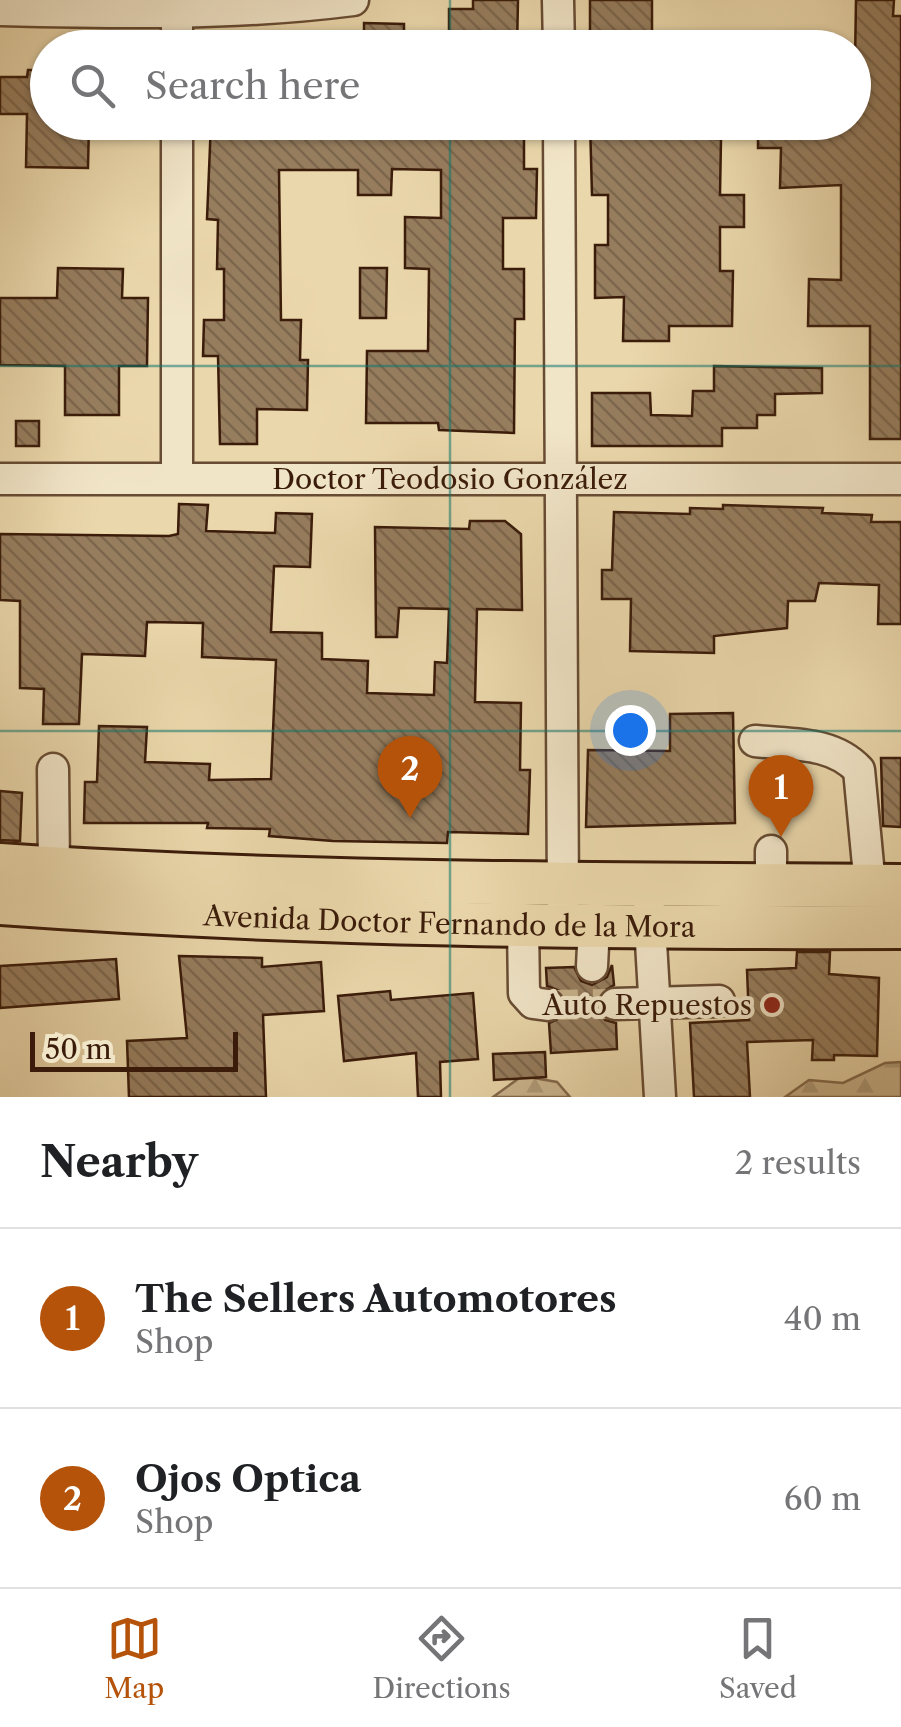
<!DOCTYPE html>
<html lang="en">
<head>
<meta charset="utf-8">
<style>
  body { margin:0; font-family:"Libre Caslon Text",serif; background:#f2f2f2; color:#202124 }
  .scale { position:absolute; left:30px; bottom:25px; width:208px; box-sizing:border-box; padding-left:10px; border:5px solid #3b1c0a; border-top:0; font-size:28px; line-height:35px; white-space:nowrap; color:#3b1c0a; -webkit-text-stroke:8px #f1e5c8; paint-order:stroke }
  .you { position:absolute; left:630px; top:730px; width:35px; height:35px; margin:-25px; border:8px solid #fff; border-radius:50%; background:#1a73e8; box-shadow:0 0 0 15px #1a73e833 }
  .badge { display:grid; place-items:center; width:65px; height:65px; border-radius:50%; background:#b45309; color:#fff; font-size:32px; font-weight:700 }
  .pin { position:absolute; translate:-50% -82px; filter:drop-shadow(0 2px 5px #0008) }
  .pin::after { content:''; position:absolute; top:52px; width:35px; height:30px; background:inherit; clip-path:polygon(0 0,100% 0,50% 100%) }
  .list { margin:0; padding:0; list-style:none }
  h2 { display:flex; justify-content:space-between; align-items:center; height:130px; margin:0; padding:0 40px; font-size:42px }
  h2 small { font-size:32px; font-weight:400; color:#757577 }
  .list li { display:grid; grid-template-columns:65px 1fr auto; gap:30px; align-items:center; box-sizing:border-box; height:180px; padding:0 40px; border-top:2px solid #e0e0e0 }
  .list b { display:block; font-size:38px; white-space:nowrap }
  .list p { margin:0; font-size:32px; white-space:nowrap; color:#757577 }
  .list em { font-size:32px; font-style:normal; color:#757577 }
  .icon { flex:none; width:55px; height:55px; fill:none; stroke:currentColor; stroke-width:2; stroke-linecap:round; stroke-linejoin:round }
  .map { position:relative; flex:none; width:901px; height:1097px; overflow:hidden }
  .search { position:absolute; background:#fff; box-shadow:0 2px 8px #0004; left:30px; right:30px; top:30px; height:110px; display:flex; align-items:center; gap:25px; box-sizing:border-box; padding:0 35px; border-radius:55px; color:#757577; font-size:38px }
  .sheet { height:490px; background:#fff }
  nav { display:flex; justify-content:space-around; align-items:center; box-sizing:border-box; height:140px; border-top:2px solid #e0e0e0; background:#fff; font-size:28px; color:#757577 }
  nav a { display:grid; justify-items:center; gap:5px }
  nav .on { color:#b45309 }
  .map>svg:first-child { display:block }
  .forest { fill:url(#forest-firs); stroke:#846a4d; stroke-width:2.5 }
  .building { fill:url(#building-back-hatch); stroke:#3b1c0a; stroke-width:2.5 }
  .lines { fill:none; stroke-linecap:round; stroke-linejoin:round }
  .minor-tunnel { stroke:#c7b28b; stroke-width:30; stroke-dasharray:30 15; stroke-linecap:butt }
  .minor-casing { stroke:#674b32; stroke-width:35 }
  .highway-casing { stroke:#3b1c0a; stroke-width:48 }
  .minor { stroke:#f1e5c8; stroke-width:30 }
  .highway { stroke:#ead7ab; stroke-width:42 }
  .grid { fill:none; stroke:#0f766e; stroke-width:2.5; stroke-opacity:0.55 }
  .poi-dot { fill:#8f2418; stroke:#f1e5c8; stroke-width:4 }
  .labels { text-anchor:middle; stroke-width:8; stroke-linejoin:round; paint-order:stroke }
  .street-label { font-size:28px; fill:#3b1c0a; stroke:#f1e5c8 }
  .poi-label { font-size:28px; fill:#3b1c0a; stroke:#f1e5c8; text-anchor:end }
</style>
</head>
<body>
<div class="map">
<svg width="901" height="1097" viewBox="0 0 901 1097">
  <defs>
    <pattern id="forest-firs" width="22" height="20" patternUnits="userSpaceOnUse" patternTransform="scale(2.5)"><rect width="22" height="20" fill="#ccb790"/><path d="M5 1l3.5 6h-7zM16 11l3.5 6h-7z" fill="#b09d7b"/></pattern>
    <pattern id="building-back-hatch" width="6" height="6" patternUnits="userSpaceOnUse" patternTransform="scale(2.5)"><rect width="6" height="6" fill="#967d5e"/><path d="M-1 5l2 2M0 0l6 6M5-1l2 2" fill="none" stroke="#7c664c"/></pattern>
  </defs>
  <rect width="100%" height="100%" fill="#ead7ab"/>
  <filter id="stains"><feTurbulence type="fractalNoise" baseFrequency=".002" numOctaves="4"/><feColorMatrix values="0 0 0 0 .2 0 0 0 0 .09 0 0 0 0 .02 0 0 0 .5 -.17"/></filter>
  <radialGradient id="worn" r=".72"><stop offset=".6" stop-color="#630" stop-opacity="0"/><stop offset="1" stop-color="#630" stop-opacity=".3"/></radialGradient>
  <g class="forest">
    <polygon points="901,1062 901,1097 785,1097 809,1080 843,1083 885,1063"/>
    <polygon points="522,1076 557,1082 570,1097 493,1097"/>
  </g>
  <g class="building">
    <polygon points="473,0 518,0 517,48 449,48 449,9 473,9"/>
    <rect x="590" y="0" width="62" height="48"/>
    <polygon points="856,0 894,0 893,16 901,16 901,439 870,439 870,326 808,326 809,279 841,280 841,185 780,188 781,148 758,148 758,125 854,122"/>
    <polygon points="364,23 404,24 404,48 364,48"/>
    <polygon points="28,70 48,70 48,124 89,124 88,168 26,167 27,114 0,114 0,77 27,77"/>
    <polygon points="211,122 524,122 524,169 537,169 536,218 503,218 503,269 524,269 524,319 515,319 514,433 439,430 438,423 366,423 367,351 428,351 429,269 405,268 405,217 441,218 441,170 392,169 391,195 358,195 358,170 279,170 281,320 301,320 300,360 308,360 307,410 257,409 257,444 220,444 218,356 203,356 204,320 224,320 224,269 217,269 218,220 207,219"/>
    <polygon points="590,122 715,122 715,139 721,139 720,195 744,195 744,227 720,227 720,271 733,271 732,326 669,326 669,341 623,341 624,297 595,298 595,245 608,245 608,195 592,195"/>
    <polygon points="58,268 123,269 122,298 148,298 147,366 119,366 119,415 65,415 65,366 0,365 0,298 57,298"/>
    <polygon points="360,268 387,268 386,318 360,318"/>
    <polygon points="714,366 822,368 822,393 775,394 775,415 757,415 757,428 722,428 722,446 592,446 592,393 650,393 651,415 692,416 693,391 714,391"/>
    <rect x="16" y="421" width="23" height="25"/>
    <polygon points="179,504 208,505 206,531 275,533 276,513 312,514 310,567 274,566 271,632 322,633 322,659 368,661 367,693 434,695 435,662 447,663 449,609 399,608 397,637 376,637 375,527 469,529 470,521 505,521 521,534 522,610 477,609 475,702 521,703 520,770 530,770 528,834 448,832 447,843 333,841 269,836 270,829 207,828 208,823 84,823 85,782 97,782 99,726 147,727 145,762 210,764 209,780 271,779 276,660 202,657 203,623 147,622 145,656 82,654 79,724 43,724 44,689 20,688 20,601 0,600 0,534 169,536 178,534"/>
    <polygon points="723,505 823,508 822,513 872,515 871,522 901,522 901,624 878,624 879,585 819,583 815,601 788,601 787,628 714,636 714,653 630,651 631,599 602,599 602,570 612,570 614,512 690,514 690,508 723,509"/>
    <polygon points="733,713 735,823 586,827 588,750 670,751 670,714"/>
    <polygon points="881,758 901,758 901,827 883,826"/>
    <polygon points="0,791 22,793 20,841 0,840"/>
    <polygon points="797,952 830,952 829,974 879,978 877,1056 834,1055 834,1060 812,1060 813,1040 747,1042 750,1097 694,1097 690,1023 749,1020 747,970 796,968"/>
    <polygon points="179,956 262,958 262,967 321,962 324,1011 263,1015 266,1097 129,1097 127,1041 187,1038"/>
    <polygon points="116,959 119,999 0,1008 0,966"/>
    <polygon points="612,965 614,985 599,994 596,1006 605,1020 616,1023 617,1049 551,1053 549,1023 562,1017 567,1006 560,991 547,986 546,968 574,967 581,981 592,985 607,977"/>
    <polygon points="390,991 391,1000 473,993 478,1059 440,1062 441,1097 418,1097 416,1053 344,1061 338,996"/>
    <polygon points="545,1052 546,1077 494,1080 493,1054"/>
  </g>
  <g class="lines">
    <polyline class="minor-tunnel" points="548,1005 615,1004"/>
    <g class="minor-casing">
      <g id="minor">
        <polyline points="558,0 559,48"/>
        <path d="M0 10C119 13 235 15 353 0"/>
        <polyline points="177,48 177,0"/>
        <polyline points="559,122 563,903"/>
        <polyline points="177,477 177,122"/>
        <path id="s1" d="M0 479H901"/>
        <path d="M755 741C791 745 832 741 859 770L870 886"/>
        <polyline points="53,769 54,869"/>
        <polyline points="771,885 771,851"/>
        <polyline points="649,908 660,1097"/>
        <polyline points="523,925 524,993 533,1003 548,1005"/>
        <polyline points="592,966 594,926"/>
        <polyline points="615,1004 719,1001"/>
      </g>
    </g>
    <g class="highway-casing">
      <g id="highway">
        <path d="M0 865C300 885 600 884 901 886"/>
        <path id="s2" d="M0 903C300 925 600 928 901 927"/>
      </g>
    </g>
    <use href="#minor" class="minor"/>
    <use href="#highway" class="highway"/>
  </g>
  <path class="grid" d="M450 0V48M450 122V1097M0 366H901M0 731H901"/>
  <circle class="poi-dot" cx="772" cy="1005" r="10"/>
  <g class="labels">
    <g class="street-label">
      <text dy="10" stroke="none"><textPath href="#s1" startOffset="450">Doctor Teodosio González</textPath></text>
      <text dy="10" stroke="none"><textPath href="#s2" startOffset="450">Avenida Doctor Fernando de la Mora</textPath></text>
    </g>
    <g class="poi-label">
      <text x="752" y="1015">Auto Repuestos</text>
    </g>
  </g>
  <rect width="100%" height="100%" filter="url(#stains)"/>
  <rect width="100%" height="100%" fill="url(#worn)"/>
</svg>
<div class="scale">50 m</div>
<div class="you"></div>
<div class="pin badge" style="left:781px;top:837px">1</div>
<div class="pin badge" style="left:410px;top:818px">2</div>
<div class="search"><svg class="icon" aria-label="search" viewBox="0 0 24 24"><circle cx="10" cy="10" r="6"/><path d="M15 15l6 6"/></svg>Search here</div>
</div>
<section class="sheet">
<h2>Nearby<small>2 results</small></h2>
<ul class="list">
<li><span class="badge">1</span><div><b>The Sellers Automotores</b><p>Shop</p></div><em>40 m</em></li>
<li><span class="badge">2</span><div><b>Ojos Optica</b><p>Shop</p></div><em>60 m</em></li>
</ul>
</section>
<nav>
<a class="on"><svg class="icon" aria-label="map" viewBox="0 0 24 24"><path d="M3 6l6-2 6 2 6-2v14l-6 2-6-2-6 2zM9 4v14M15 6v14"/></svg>Map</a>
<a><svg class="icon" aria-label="directions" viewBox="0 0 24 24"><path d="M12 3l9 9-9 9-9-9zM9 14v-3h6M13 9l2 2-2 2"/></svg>Directions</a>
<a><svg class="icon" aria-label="saved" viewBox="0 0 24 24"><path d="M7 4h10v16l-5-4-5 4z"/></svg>Saved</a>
</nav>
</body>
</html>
